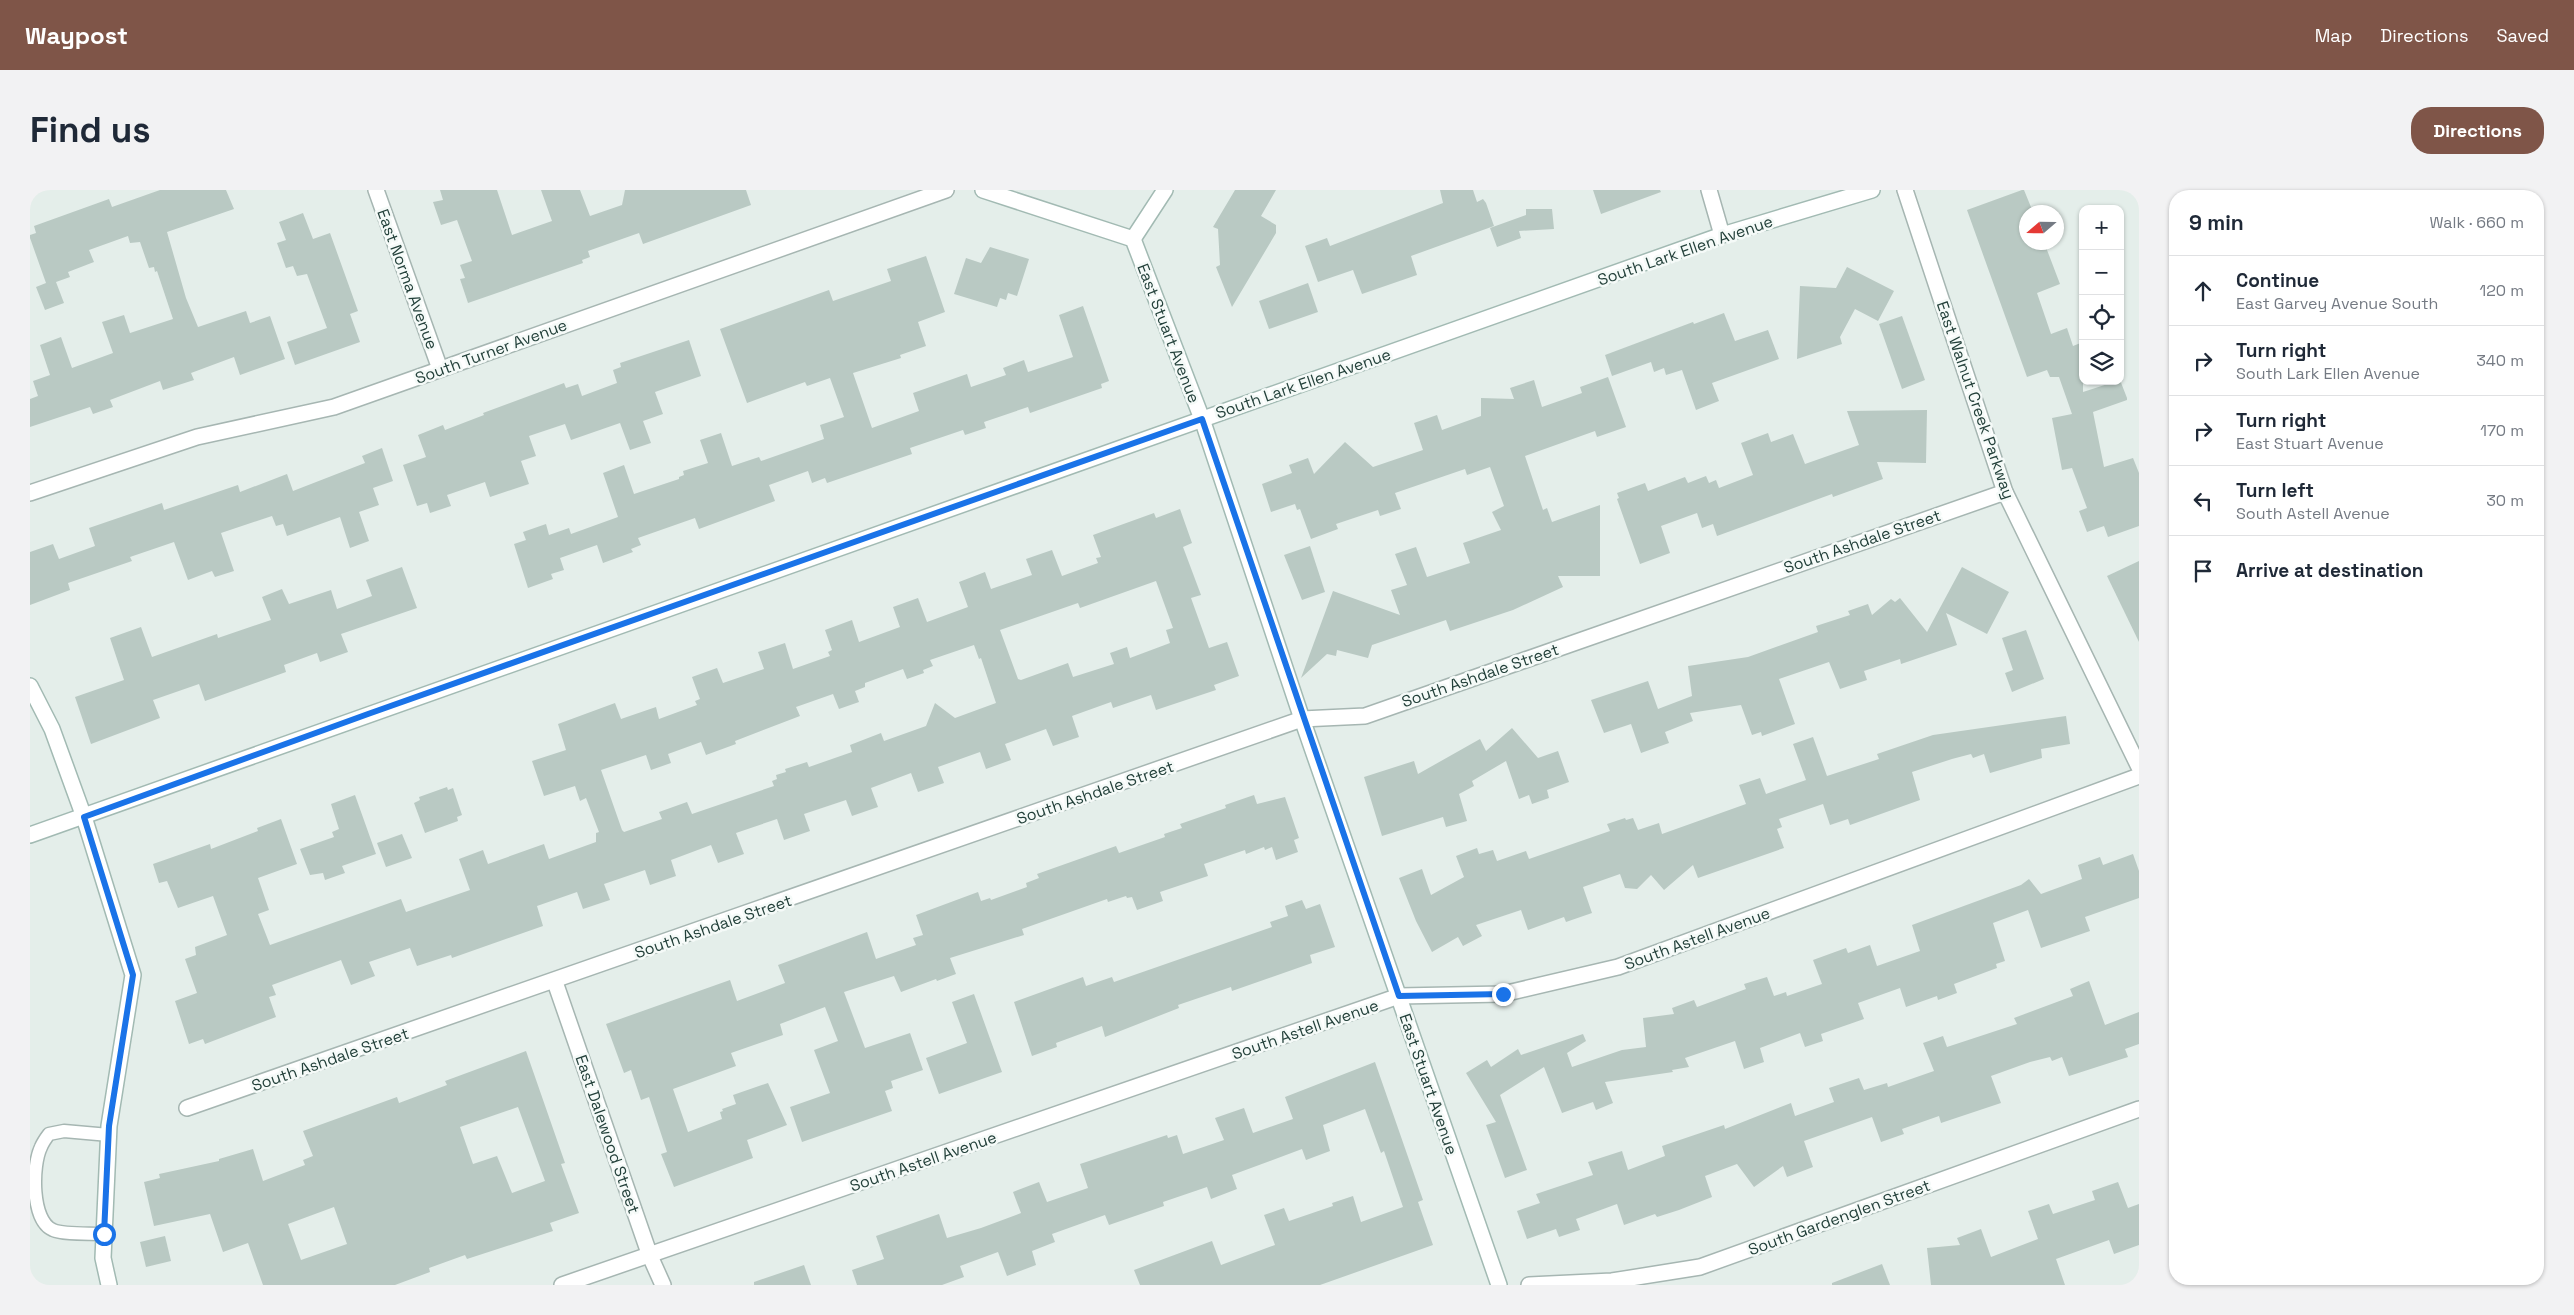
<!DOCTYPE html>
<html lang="en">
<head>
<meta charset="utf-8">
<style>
  body { margin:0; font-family:"Space Grotesk",sans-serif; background:#f2f2f3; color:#1f2937 }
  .controls { position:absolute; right:15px; top:15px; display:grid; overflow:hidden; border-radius:10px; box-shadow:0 1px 4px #0004 }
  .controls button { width:45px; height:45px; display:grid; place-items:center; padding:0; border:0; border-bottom:1px solid #e0e1e3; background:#fff; color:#1f2937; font:25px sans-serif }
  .compass { position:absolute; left:1989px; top:15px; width:45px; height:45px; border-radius:50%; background:#fff; box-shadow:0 1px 4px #0004; rotate:250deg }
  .stop { position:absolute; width:15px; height:15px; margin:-11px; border:4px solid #1a73e8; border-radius:50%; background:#fff }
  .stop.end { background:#1a73e8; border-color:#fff; box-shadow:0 1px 5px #0008 }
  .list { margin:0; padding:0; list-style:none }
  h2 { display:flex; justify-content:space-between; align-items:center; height:65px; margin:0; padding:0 20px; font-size:21px }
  h2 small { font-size:16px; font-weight:400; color:#747a83 }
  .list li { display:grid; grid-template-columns:32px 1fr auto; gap:15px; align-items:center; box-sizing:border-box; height:70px; padding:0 20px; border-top:1px solid #e0e1e3 }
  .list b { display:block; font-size:19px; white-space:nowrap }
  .list p { margin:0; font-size:16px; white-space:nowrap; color:#747a83 }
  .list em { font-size:16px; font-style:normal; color:#747a83 }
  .icon { flex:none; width:28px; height:28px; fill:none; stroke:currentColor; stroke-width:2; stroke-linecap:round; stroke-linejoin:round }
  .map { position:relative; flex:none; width:2109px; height:1095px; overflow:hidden; border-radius:20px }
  header { display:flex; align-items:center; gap:30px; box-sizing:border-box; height:70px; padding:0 25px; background:#7f5548; color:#fff }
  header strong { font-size:24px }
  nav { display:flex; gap:28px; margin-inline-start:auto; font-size:18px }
  .intro { display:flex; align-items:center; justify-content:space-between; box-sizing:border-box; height:120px; padding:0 30px }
  h1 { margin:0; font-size:35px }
  .button { padding:12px 22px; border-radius:20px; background:#7f5548; color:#fff; font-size:18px; font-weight:700 }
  main { display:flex; gap:30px; padding:0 30px }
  aside { flex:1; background:#fff; border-radius:20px; box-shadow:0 1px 4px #0004 }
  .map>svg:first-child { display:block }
  .building { fill:#b9c9c3; fill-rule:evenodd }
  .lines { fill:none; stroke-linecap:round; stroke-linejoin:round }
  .lane-casing { stroke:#a6b6b2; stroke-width:15 }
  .street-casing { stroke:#a6b6b2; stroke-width:18 }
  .secondary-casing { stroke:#a2bab3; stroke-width:18 }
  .lane { stroke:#fff; stroke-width:12 }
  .street { stroke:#fff; stroke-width:15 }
  .secondary { stroke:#fff; stroke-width:15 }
  .route { stroke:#1a73e8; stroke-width:6 }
  .labels { text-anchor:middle; stroke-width:5; stroke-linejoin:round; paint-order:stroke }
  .street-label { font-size:16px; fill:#23403a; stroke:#f5faf8 }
</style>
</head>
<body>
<header>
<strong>Waypost</strong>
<nav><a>Map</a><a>Directions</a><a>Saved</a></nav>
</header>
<div class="intro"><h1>Find us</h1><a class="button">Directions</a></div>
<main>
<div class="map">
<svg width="2109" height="1095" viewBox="0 0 2109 1095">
  <rect width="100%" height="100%" fill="#e4eeea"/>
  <g class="building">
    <polygon points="130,0 196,0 204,19 137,42 156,108 168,137 216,121 220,133 240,126 255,169 210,185 204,167 161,183 164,190 133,200 130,191 80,210 83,217 63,224 60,217 0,237 0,209 8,206 3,191 20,185 10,155 31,147 42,178 83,163 72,132 94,125 100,143 143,129 127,81 125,82 124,77 119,78 110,52 100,53 98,46 59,60 64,72 38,82 40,87 26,92 34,113 15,120 6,97 16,93 0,48 0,45 6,43 4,36 79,9 82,17"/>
    <polygon points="410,0 467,0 482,45 522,31 511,0 550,0 560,26 592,15 595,0 716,0 721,15 613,54 609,43 558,61 560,67 552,70 553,73 438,113 430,89 435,88 430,75 442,71 427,30 411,35 403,12 413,10"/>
    <polygon points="1205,0 1246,0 1231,26 1246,35 1246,43 1202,117 1186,77 1190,75 1188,39 1183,37"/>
    <polygon points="1410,0 1443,0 1447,12 1453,9 1456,13 1464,36 1381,66 1387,85 1332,104 1323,80 1288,92 1275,56 1297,48 1300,56 1413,13"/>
    <polygon points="1563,0 1630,0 1631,2 1571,24"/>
    <polygon points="1992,0 1994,0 2003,22 1996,22 1996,52 2014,52 2030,94 2007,103 2021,144 2037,138 2043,156 2053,152 2053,202 2090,190 2097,208 2097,210 2063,222 2074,277 2103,268 2109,283 2109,336 2078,347 2074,336 2057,342 2049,321 2057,318 2042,278 2032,280 2022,228 2042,224 2029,187 2020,187 2017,180 1997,187 1937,20"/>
    <polygon points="1496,19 1522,19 1524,39 1489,41 1491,48 1467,57 1460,38 1496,25"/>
    <polygon points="273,23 283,49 300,43 328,121 320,124 330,152 265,175 257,152 297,138 277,84 267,86 263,76 256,78 247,53 256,50 249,32"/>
    <polygon points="960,57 999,69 987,106 978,103 976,110 970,108 967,117 924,104 936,68 951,73"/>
    <polygon points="896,66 915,122 888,132 896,156 870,165 871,168 823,183 842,238 889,221 883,203 937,184 941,197 976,185 973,178 994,170 998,182 1043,167 1029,125 1053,116 1079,191 1071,194 1072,198 1000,223 998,217 954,232 956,238 935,245 933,240 880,258 882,264 797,293 795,288 782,293 778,281 739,295 745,311 669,339 665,328 608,348 611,355 601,359 603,362 573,373 567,355 530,368 534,380 521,384 523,389 498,398 484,354 496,350 493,342 516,334 519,345 539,338 541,344 588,327 573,283 594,275 604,304 649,289 649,287 654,285 653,281 678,273 670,250 691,243 702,276 729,267 731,271 794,249 790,235 814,227 800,188 777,196 775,192 717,213 690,139 799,100 803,111 861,91 857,79"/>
    <polygon points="1817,77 1864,101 1848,131 1825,119 1810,147 1812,154 1767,169 1770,96 1806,98"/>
    <polygon points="1278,93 1288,122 1239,139 1229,111"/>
    <polygon points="1694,123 1705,151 1738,140 1749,169 1682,193 1689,211 1666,220 1652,180 1636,185 1634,178 1624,182 1621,172 1582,186 1575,165 1663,132 1664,134"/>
    <polygon points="1872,126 1895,190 1872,199 1849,134"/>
    <polygon points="659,150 671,186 625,202 633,224 613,231 621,253 600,260 590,233 541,250 535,234 499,246 506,266 491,271 499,294 460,307 455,292 417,305 421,316 400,323 397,313 387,316 373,275 396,267 388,245 413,235 415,240 454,225 453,223 534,193 536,198 548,194 552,206 587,193 583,180 591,177 590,173"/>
    <polygon points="1578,187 1596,237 1567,247 1565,241 1495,266 1513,320 1517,318 1522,332 1570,315 1570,386 1528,386 1533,397 1483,420 1420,441 1416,430 1342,455 1338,468 1307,460 1306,466 1297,464 1271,488 1303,401 1370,425 1361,400 1377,395 1365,364 1386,357 1397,387 1440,373 1433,353 1471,340 1462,322 1474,316 1460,277 1437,285 1435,279 1365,303 1371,319 1350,326 1348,320 1306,334 1308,339 1281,349 1270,319 1267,320 1265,314 1241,322 1232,294 1262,283 1259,275 1278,268 1284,284 1315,252 1343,277 1393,260 1384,233 1407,225 1412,240 1451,226 1451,208 1484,209 1480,198 1504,190 1512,217 1552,203 1550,197"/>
    <polygon points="1897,220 1896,273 1847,272 1853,289 1803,307 1802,304 1687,346 1683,334 1672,338 1667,323 1631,336 1640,363 1610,374 1587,309 1589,308 1587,303 1615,293 1618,301 1655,287 1658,293 1676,286 1679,293 1686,290 1689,298 1723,285 1711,253 1738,243 1741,252 1763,244 1775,274 1829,255 1817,221"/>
    <polygon points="352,258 363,291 343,298 349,315 329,322 339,351 320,358 310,327 257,346 253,334 246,336 242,326 191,343 204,381 185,387 182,381 158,390 144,352 100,367 102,371 38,393 40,400 0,415 0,362 23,354 29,369 65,356 59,338 132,313 134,320 208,295 210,302 257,284 263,301 335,273 332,266"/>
    <path d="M1150 319 1162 353 1153 357 1171 405 1161 408 1179 458 1197 452 1209 486 1184 495 1186 500 1126 520 1121 505 1083 518 1081 512 1042 526 1049 547 1023 556 1016 539 975 554 981 570 956 579 950 562 908 577 914 593 888 602 881 583 841 598 848 617 822 626 816 610 774 624 780 641 754 650 747 629 706 643 714 664 688 673 681 655 641 670 646 686 620 695 615 680 574 694 580 710 553 719 547 702 507 716 513 736 422 768 421 765 387 776 380 758 339 772 345 786 321 795 311 770 242 795 246 805 239 807 246 827 175 854 173 849 159 854 145 811 167 803 155 769 166 765 165 757 197 745 183 706 148 718 137 691 129 693 123 674 180 654 181 659 228 641 227 638 251 629 267 674 228 688 239 720 228 724 240 755 371 709 376 722 440 700 429 669 453 660 458 674 514 654 519 669 566 652V643L569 642 556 608 550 611 545 596 514 606 502 571 536 560 528 534 585 513 591 529 626 517 629 529 667 515 665 511 670 509 662 487 687 478 693 493 734 479 728 462 755 453 763 479 800 466 798 462 802 460 795 440 822 430 829 452 870 437 863 417 888 408 897 432 938 417 929 392 955 382 961 399 1002 385 996 369 1022 360 1032 386 1068 373 1066 368 1071 367 1063 345 1124 323 1126 328ZM1126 391 1143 438 1136 440 1140 453 1100 468 1097 457 1080 463 1084 474 1043 487 1038 473 991 490 988 489 970 440 1048 413 1050 418ZM944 455 949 469 951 468 966 513 925 528 905 513 896 536 854 551 851 543 820 555 822 562 779 577 777 572 755 579 756 582 746 585 747 589 742 591 744 596 662 624 657 612 629 622 632 629 594 642 592 640 571 580 616 565 621 580 641 573 638 564 671 552 676 565 706 554 705 551 770 526 766 517 803 504 809 519 829 512 825 501 835 497V493L873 479 877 489 894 483 893 480 903 476 900 470Z"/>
    <polygon points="1280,356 1295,402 1272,410 1254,365"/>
    <polygon points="2109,371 2109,452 2077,386"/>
    <polygon points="372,377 387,418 311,444 318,462 290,472 287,463 254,475 256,482 175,511 169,494 123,510 130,528 61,554 45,507 94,490 80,448 111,437 122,467 187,444 188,448 241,430 232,407 252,399 259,414 301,400 307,419 342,406 336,390"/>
    <polygon points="1932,377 1979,402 1957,444 1916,423 1927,455 1871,474 1870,469 1834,481 1837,490 1810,499 1799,472 1749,489 1765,534 1732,546 1731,542 1722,545 1711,515 1660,523 1663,531 1635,542 1639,553 1611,563 1601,534 1574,543 1570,533 1561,510 1618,491 1628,519 1662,506 1658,476 1718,467 1788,442 1786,436 1820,425 1818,421 1838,414 1842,425 1861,409 1865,412 1870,408 1897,442"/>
    <polygon points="1996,440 2014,489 1982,502 1975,483 1983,480 1972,448"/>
    <polygon points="2036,526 2040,554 2011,559 2012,568 1960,583 1954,564 1943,568 1941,564 1922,569 1882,582 1890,610 1820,635 1818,629 1800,635 1793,614 1749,629 1752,637 1747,639 1754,658 1668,688 1663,675 1634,700 1621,685 1607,699 1595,698 1590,684 1553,697 1562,723 1536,732 1534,727 1498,740 1491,720 1446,735 1452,746 1433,756 1428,747 1402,762 1386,731 1369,688 1392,679 1401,705 1434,687 1426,666 1447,658 1449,664 1463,660 1467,671 1496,661 1499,669 1580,641 1577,634 1595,628 1596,630 1603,628 1608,640 1629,633 1632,644 1716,614 1709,595 1730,588 1736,604 1776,590 1763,554 1783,547 1797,586 1849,569 1847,564 1903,545"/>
    <polygon points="1482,538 1508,568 1528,561 1539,592 1517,600 1519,608 1502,614 1499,605 1489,609 1476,571 1442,591 1444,596 1429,604 1437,631 1416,637 1413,627 1352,646 1334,587 1384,571 1388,584 1450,549 1456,561"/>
    <polygon points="417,597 418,600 423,598 432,625 427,627 428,631 395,643 384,613 390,610 389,607"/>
    <polygon points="325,605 346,664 312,676 315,683 295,690 293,683 280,685 270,659 304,647 302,642 309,639 301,614"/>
    <polygon points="1224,605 1227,614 1255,607 1269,648 1264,650 1268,662 1246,670 1242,657 1235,660 1234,657 1216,664 1215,660 1174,674 1178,686 1130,702 1133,711 1107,720 1102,707 1097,708 1096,706 1078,712 1077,709 992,739 994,745 920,768 926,784 907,791 906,789 871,802 864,786 814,802 835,858 880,843 893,880 861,891 863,898 855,901 862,921 772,952 760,917 800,903 784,860 808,851 795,817 750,834 753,845 701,863 706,876 643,899 658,942 692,929 690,922 693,921 692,919 706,914 703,905 738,893 757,935 717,950 723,968 644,997 631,964 637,962 619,907 611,910 601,880 594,883 576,834 700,790 707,811 755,793 748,775 837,742 846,769 886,755 883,748 893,745 886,725 948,702 951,711 960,708 961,710 997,697 996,693 1009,688 1007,684 1086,656 1089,663 1135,647 1134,644 1152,638 1150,634 1196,618 1195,615"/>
    <polygon points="372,644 382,668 356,677 347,653"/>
    <polygon points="2103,664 2109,681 2109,708 2055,727 2060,741 2011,758 1998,720 1963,733 1975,771 1966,774 1967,778 1924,794 1927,803 1908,810 1907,806 1876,817 1870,798 1828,813 1834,829 1791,844 1793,851 1775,857 1770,843 1730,858 1734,872 1714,879 1705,851 1655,868 1659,877 1642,880 1643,882 1575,892 1583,913 1566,920 1563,912 1532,923 1514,877 1470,905 1497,980 1475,988 1456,935 1466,932 1436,883 1457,870 1461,877 1488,859 1491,865 1553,844 1556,851 1537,863 1542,877 1592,860 1616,857 1613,828 1644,824 1642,818 1664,810 1667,817 1716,799 1714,794 1737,787 1744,806 1756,802 1757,806 1792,794 1783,770 1816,758 1818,763 1840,755 1847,776 1890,761 1882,735 1991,695 1999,689 2011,704 2052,689 2048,675 2070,667 2073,675"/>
    <polygon points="1272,710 1276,719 1290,714 1305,757 1280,765 1282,773 1202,801 1201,797 1148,815 1149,818 1075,847 1072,836 1026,853 1027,857 1002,866 984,812 1053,787 1056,796 1082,787 1084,792 1242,737 1240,732 1258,726 1255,716"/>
    <polygon points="2059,791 2075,835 2109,822 2109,854 2095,859 2098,867 2039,886 2032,867 2022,871 2020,867 2000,872 1961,886 1971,913 1911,933 1909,926 1872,939 1874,944 1851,952 1842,927 1774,951 1783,977 1757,987 1753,976 1724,997 1707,974 1675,986 1682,1007 1649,1020 1627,1027 1625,1024 1594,1035 1587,1014 1546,1029 1550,1040 1529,1047 1526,1039 1497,1049 1487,1021 1510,1013 1506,1004 1563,985 1558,972 1592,961 1598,980 1635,966 1632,956 1694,935 1695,939 1761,913 1765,926 1804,912 1799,898 1829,888 1834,900 1857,893 1858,897 1904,881 1893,853 1913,846 1917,857 1987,834 1984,828 2043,806 2040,799"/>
    <polygon points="944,804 972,882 909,904 896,868 937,853 922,812"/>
    <path d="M496 861 535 973 531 974 549 1023 520 1033 523 1041 437 1069 435 1065 399 1078 400 1082 365 1095H233L218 1053 193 1062 180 1024 124 1036 114 992 130 988 129 984 189 971V969L223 959 233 991 275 975 273 970 283 966 273 941 367 907 369 913 417 895 415 891ZM488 917 515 991 482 1003 467 966 443 974 430 937ZM304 1017 317 1054 271 1070 258 1034Z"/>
    <polygon points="1345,872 1393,1010 1388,1012 1403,1055 1290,1095 1110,1095 1104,1080 1182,1051 1191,1075 1245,1055 1234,1025 1254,1018 1259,1031 1303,1016 1302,1013 1323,1006 1331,1032 1373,1017 1354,961 1351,963 1335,919 1293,935 1300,961 1276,970 1272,959 1202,985 1207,999 1181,1009 1177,997 1133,1012 1134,1016 1079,1035 1075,1025 1022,1044 1025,1052 1002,1061 1006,1075 977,1086 968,1062 930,1076 934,1087 912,1095 827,1095 822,1080 854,1069 846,1046 909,1024 917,1048 951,1038 991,1023 983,1002 1009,992 1017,1012 1058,998 1050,974 1137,945 1138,948 1147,945 1153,964 1194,950 1185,928 1214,918 1223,943 1263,929 1255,907"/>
    <polygon points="2088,992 2098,1018 2109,1014 2109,1055 2084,1064 2079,1050 2026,1069 2035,1095 1901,1095 1897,1058 1930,1055 1927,1048 1951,1039 1961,1067 2008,1049 1998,1021 2019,1014 2023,1024 2065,1010 2062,1001"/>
    <polygon points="135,1046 141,1071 116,1077 110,1052"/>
    <polygon points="1852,1074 1860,1095 1802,1095 1802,1093"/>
    <polygon points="774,1075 781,1095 724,1095 724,1092"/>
  </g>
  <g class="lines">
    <g class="lane-casing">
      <path id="lane" d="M74 1044C61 1043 34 1045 23 1040 1 1031 2 975 11 957 13 952 16 948 19 944L34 941 79 945"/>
    </g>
    <g class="street-casing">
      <g id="street">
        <polyline points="346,0 410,179"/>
        <polyline points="1679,0 1692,45"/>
        <polyline points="1875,0 1975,302 2109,577"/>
        <polyline points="0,303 167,247 304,217 916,0"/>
        <polyline points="525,792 620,1066 633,1095"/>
        <polyline points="157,918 1272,529 1335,526 1975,302"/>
        <polyline points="532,1095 1369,806 1473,804 1588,777 2109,586"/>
        <polyline points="1499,1095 1582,1091 1670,1077 2109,919"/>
      </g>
    </g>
    <g class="secondary-casing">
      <g id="secondary">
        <polyline points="953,0 1103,49 1172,229 1272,529 1469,1095"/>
        <polyline points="1103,49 1135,0"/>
        <polyline points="0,496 22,539 54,627 103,785 79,936 73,1068 79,1095"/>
        <polyline points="0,645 1692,45 1842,0"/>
      </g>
    </g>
    <use href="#lane" class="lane"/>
    <use href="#street" class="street"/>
    <use href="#secondary" class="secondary"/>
  </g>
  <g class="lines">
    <polyline class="route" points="74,1044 79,936 103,785 54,627 338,524 1172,229 1369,806 1473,804"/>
  </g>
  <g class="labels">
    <g class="street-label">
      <text transform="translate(1655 60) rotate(-19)" y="6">South Lark Ellen Avenue</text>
      <text transform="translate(378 89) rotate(70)" y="6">East Norma Avenue</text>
      <text transform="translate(1139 143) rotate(69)" y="6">East Stuart Avenue</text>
      <text transform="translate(461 161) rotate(-20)" y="6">South Turner Avenue</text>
      <text transform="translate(1273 193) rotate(-19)" y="6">South Lark Ellen Avenue</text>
      <text transform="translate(1946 210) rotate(71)" y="6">East Walnut Creek Parkway</text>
      <text transform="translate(1832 351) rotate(-19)" y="6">South Ashdale Street</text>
      <text transform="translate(1450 485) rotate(-19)" y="6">South Ashdale Street</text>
      <text transform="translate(1065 602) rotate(-19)" y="6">South Ashdale Street</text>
      <text transform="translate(683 736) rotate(-19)" y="6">South Ashdale Street</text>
      <text transform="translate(1667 748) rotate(-20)" y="6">South Astell Avenue</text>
      <text transform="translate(1275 839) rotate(-19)" y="6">South Astell Avenue</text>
      <text transform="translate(300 869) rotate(-19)" y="6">South Ashdale Street</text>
      <text transform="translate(1399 894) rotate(71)" y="6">East Stuart Avenue</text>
      <text transform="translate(578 944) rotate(71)" y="6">East Dalewood Street</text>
      <text transform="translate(893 971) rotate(-19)" y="6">South Astell Avenue</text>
      <text transform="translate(1809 1027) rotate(-20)" y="6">South Gardenglen Street</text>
    </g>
  </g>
</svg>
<div class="controls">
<button>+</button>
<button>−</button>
<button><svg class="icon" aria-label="locate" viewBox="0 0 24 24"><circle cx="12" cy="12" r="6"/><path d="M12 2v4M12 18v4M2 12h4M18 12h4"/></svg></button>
<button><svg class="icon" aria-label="layers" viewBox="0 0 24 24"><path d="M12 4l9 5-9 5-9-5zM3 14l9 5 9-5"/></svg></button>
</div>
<svg class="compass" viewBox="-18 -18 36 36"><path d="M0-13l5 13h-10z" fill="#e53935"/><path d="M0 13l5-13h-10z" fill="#747a83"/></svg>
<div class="stop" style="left:74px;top:1044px"></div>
<div class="stop end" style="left:1473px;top:804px"></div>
</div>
<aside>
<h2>9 min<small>Walk · 660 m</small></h2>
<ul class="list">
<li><svg class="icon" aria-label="ahead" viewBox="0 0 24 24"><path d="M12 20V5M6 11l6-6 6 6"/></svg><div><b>Continue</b><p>East Garvey Avenue South</p></div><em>120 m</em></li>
<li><svg class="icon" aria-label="right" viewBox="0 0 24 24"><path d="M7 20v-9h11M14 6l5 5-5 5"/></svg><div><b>Turn right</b><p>South Lark Ellen Avenue</p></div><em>340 m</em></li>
<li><svg class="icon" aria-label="right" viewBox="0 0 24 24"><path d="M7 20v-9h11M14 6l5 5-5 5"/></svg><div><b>Turn right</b><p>East Stuart Avenue</p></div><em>170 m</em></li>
<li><svg class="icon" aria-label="left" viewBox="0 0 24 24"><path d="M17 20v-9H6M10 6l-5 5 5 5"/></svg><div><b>Turn left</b><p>South Astell Avenue</p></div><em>30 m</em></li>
<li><svg class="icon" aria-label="arrive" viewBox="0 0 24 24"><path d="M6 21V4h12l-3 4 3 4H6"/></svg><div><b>Arrive at destination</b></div></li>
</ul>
</aside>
</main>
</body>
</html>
